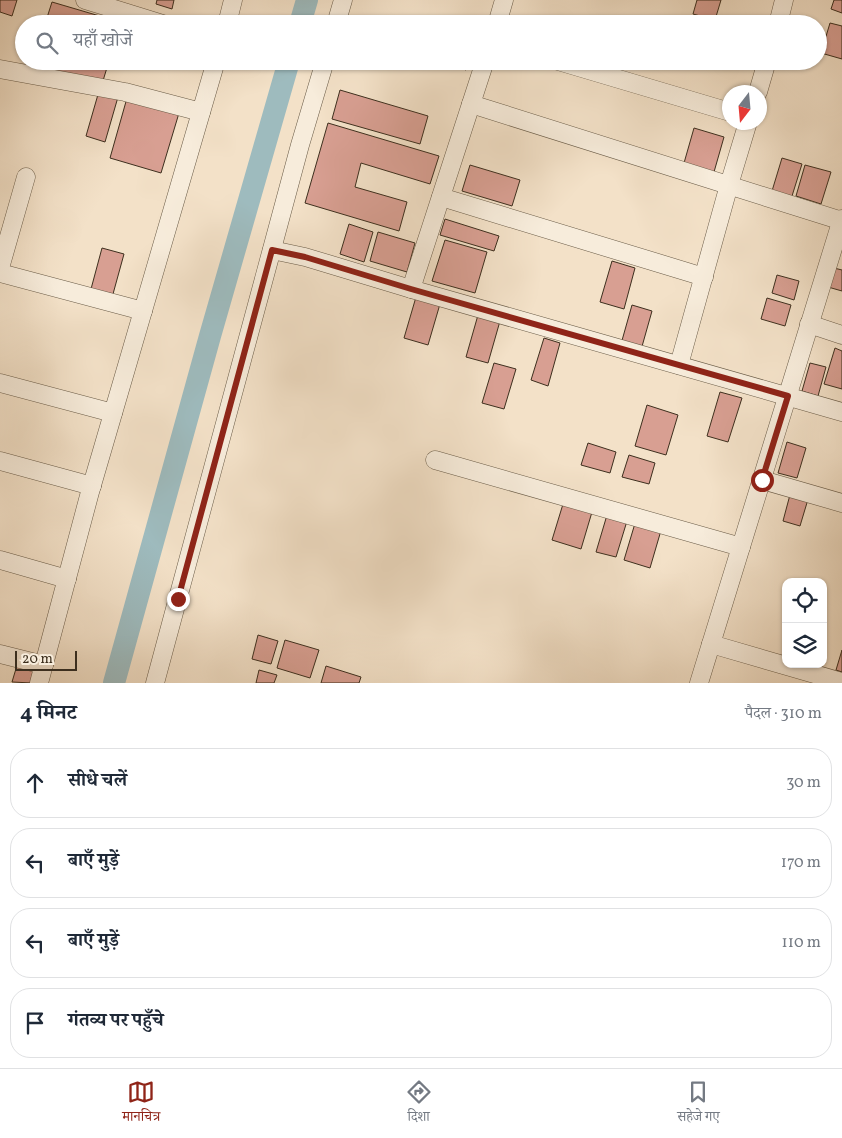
<!DOCTYPE html>
<html lang="hi">
<head>
<meta charset="utf-8">
<style>
  body { margin:0; font-family:Vollkorn,"Noto Serif Devanagari",serif; background:#f2f2f3; color:#1f2937 }
  .controls { position:absolute; right:15px; bottom:15px; display:grid; overflow:hidden; border-radius:10px; box-shadow:0 1px 4px #0004 }
  .controls button { width:45px; height:45px; display:grid; place-items:center; padding:0; border:0; border-bottom:1px solid #e0e1e3; background:#fff; color:#1f2937; font:25px sans-serif }
  .compass { position:absolute; left:722px; top:85px; width:45px; height:45px; border-radius:50%; background:#fff; box-shadow:0 1px 4px #0004; rotate:196deg }
  .scale { position:absolute; left:15px; bottom:12px; width:62px; box-sizing:border-box; padding-left:5px; border:2px solid #3d2f1e; border-top:0; font-size:14px; line-height:18px; white-space:nowrap; color:#3d2f1e; -webkit-text-stroke:4px #f7ecdb; paint-order:stroke }
  .stop { position:absolute; width:15px; height:15px; margin:-11px; border:4px solid #8f2418; border-radius:50%; background:#fff }
  .stop.end { background:#8f2418; border-color:#fff; box-shadow:0 1px 5px #0008 }
  .list { margin:0; padding:0; list-style:none }
  h2 { display:flex; justify-content:space-between; align-items:center; height:65px; margin:0; padding:0 20px; font-size:21px }
  h2 small { font-size:16px; font-weight:400; color:#747a83 }
  .list li { display:grid; grid-template-columns:32px 1fr auto; gap:15px; align-items:center; box-sizing:border-box; height:70px; margin:0 10px 10px; padding:0 10px; border:1px solid #e0e1e3; border-radius:20px }
  .list b { display:block; font-size:19px; white-space:nowrap }
  .list em { font-size:16px; font-style:normal; color:#747a83 }
  .icon { flex:none; width:28px; height:28px; fill:none; stroke:currentColor; stroke-width:2; stroke-linecap:round; stroke-linejoin:round }
  .map { position:relative; flex:none; width:842px; height:683px; overflow:hidden }
  .search { position:absolute; background:#fff; box-shadow:0 1px 4px #0004; left:15px; right:15px; top:15px; height:55px; display:flex; align-items:center; gap:12px; box-sizing:border-box; padding:0 18px; border-radius:28px; color:#747a83; font-size:19px }
  .sheet { height:385px; background:#fff }
  nav { display:flex; justify-content:space-around; align-items:center; box-sizing:border-box; height:70px; border-top:1px solid #e0e1e3; background:#fff; font-size:14px; color:#747a83 }
  nav a { display:grid; justify-items:center; gap:2px }
  nav .on { color:#8f2418 }
  .map>svg:first-child { display:block }
  .lines { fill:none; stroke-linecap:round; stroke-linejoin:round }
  .canal { stroke:#9ebbbe; stroke-width:22 }
  .building { fill:#d89f92; stroke:#3d2f1e }
  .minor-casing { stroke:#6a5c48; stroke-width:19 }
  .minor { stroke:#f7ecdb; stroke-width:18 }
  .route { stroke:#8f2418; stroke-width:6 }
</style>
</head>
<body>
<div class="map">
<svg width="842" height="683" viewBox="0 0 842 683">
  <rect width="100%" height="100%" fill="#f3e1c8"/>
  <filter id="stains"><feTurbulence type="fractalNoise" baseFrequency=".004" numOctaves="4"/><feColorMatrix values="0 0 0 0 .2 0 0 0 0 .09 0 0 0 0 .02 0 0 0 .5 -.17"/></filter>
  <radialGradient id="worn" r=".72"><stop offset=".6" stop-color="#630" stop-opacity="0"/><stop offset="1" stop-color="#630" stop-opacity=".3"/></radialGradient>
  <g class="lines">
    <g class="canal">
      <polyline points="300,24 307,0"/>
      <polyline points="114,683 210,336 289,61"/>
    </g>
  </g>
  <g class="building">
    <polygon points="0,0 17,0 12,16 0,12"/>
    <polygon points="157,0 174,0 172,9 156,4"/>
    <polygon points="697,0 721,0 715,20 693,14"/>
    <polygon points="834,0 842,0 842,13 831,9"/>
    <polygon points="52,2 120,22 120,24 45,24"/>
    <polygon points="830,23 842,26 842,59 821,53"/>
    <polygon points="34,61 109,61 102,84 33,64"/>
    <polygon points="444,61 469,61 466,70"/>
    <polygon points="340,90 428,116 420,144 332,119"/>
    <polygon points="99,91 118,97 105,142 86,136"/>
    <polygon points="127,98 179,113 161,173 110,158"/>
    <polygon points="328,123 439,156 430,184 361,163 355,187 407,202 399,231 305,203"/>
    <polygon points="694,128 724,137 714,172 684,163"/>
    <polygon points="782,158 802,164 792,196 772,191"/>
    <polygon points="470,165 520,180 512,206 462,191"/>
    <polygon points="805,165 831,172 821,204 796,196"/>
    <polygon points="445,219 499,236 494,251 440,235"/>
    <polygon points="349,224 373,232 364,262 340,254"/>
    <polygon points="378,232 415,243 407,272 370,261"/>
    <polygon points="445,240 487,252 475,293 432,281"/>
    <polygon points="102,248 124,254 113,294 91,289"/>
    <polygon points="612,261 635,268 624,309 600,302"/>
    <polygon points="834,268 842,270 842,291 828,287"/>
    <polygon points="777,275 799,281 794,300 772,293"/>
    <polygon points="416,297 440,304 428,345 404,338"/>
    <polygon points="767,298 791,305 785,326 761,319"/>
    <polygon points="632,305 652,311 641,350 621,344"/>
    <polygon points="478,315 500,321 488,363 466,357"/>
    <polygon points="544,338 560,343 548,386 531,380"/>
    <polygon points="835,348 842,351 842,389 824,384"/>
    <polygon points="494,363 516,369 504,409 482,403"/>
    <polygon points="810,363 826,367 818,396 802,391"/>
    <polygon points="720,392 742,398 728,442 707,436"/>
    <polygon points="647,405 678,415 666,455 635,446"/>
    <polygon points="787,442 806,448 797,478 778,473"/>
    <polygon points="588,443 616,452 610,473 581,465"/>
    <polygon points="629,455 655,463 649,484 622,477"/>
    <polygon points="791,491 809,496 800,526 783,521"/>
    <polygon points="563,504 592,512 581,549 552,540"/>
    <polygon points="607,515 627,521 616,557 596,552"/>
    <polygon points="636,520 662,527 650,568 624,560"/>
    <polygon points="258,635 278,641 271,664 252,659"/>
    <polygon points="285,640 319,650 310,678 277,668"/>
    <polygon points="842,650 842,672 836,670"/>
    <polygon points="18,662 37,668 32,683 12,682"/>
    <polygon points="326,666 361,677 359,683 321,683"/>
    <polygon points="259,670 277,675 274,683 256,683"/>
  </g>
  <g class="lines">
    <g class="minor-casing">
      <g id="minor">
        <polyline points="85,0 163,24"/>
        <polyline points="227,24 233,0"/>
        <polyline points="336,24 343,0"/>
        <polyline points="497,24 504,0"/>
        <polyline points="778,24 784,0"/>
        <polyline points="558,61 730,112"/>
        <polyline points="0,69 125,92 201,112"/>
        <polyline points="758,92 767,61"/>
        <polyline points="471,104 842,221"/>
        <polyline points="441,197 704,277"/>
        <polyline points="272,250 305,257 411,289 842,412"/>
        <polyline points="0,268 26,177"/>
        <polyline points="0,273 143,311"/>
        <polyline points="411,289 485,61"/>
        <polyline points="809,324 842,335"/>
        <polyline points="679,365 729,185 748,122"/>
        <polyline points="0,383 113,413"/>
        <polyline points="435,460 741,547"/>
        <polyline points="0,461 92,486"/>
        <polyline points="762,480 842,503"/>
        <polyline points="0,560 67,579"/>
        <polyline points="711,644 842,682"/>
        <polyline points="0,654 44,665"/>
        <polyline points="39,683 90,492 216,61"/>
        <polyline points="155,683 300,145 325,61"/>
        <polyline points="699,683 842,219"/>
      </g>
    </g>
    <use href="#minor" class="minor"/>
  </g>
  <g class="lines">
    <polyline class="route" points="178,599 272,250 305,257 411,289 788,396 762,480"/>
  </g>
  <rect width="100%" height="100%" filter="url(#stains)"/>
  <rect width="100%" height="100%" fill="url(#worn)"/>
</svg>
<div class="controls">
<button><svg class="icon" aria-label="locate" viewBox="0 0 24 24"><circle cx="12" cy="12" r="6"/><path d="M12 2v4M12 18v4M2 12h4M18 12h4"/></svg></button>
<button><svg class="icon" aria-label="layers" viewBox="0 0 24 24"><path d="M12 4l9 5-9 5-9-5zM3 14l9 5 9-5"/></svg></button>
</div>
<svg class="compass" viewBox="-18 -18 36 36"><path d="M0-13l5 13h-10z" fill="#e53935"/><path d="M0 13l5-13h-10z" fill="#747a83"/></svg>
<div class="scale">20 m</div>
<div class="stop" style="left:762px;top:480px"></div>
<div class="stop end" style="left:178px;top:599px"></div>
<div class="search"><svg class="icon" aria-label="search" viewBox="0 0 24 24"><circle cx="10" cy="10" r="6"/><path d="M15 15l6 6"/></svg>यहाँ खोजें</div>
</div>
<section class="sheet">
<h2>4 मिनट<small>पैदल · 310 m</small></h2>
<ul class="list">
<li><svg class="icon" aria-label="ahead" viewBox="0 0 24 24"><path d="M12 20V5M6 11l6-6 6 6"/></svg><div><b>सीधे चलें</b></div><em>30 m</em></li>
<li><svg class="icon" aria-label="left" viewBox="0 0 24 24"><path d="M17 20v-9H6M10 6l-5 5 5 5"/></svg><div><b>बाएँ मुड़ें</b></div><em>170 m</em></li>
<li><svg class="icon" aria-label="left" viewBox="0 0 24 24"><path d="M17 20v-9H6M10 6l-5 5 5 5"/></svg><div><b>बाएँ मुड़ें</b></div><em>110 m</em></li>
<li><svg class="icon" aria-label="arrive" viewBox="0 0 24 24"><path d="M6 21V4h12l-3 4 3 4H6"/></svg><div><b>गंतव्य पर पहुँचे</b></div></li>
</ul>
</section>
<nav>
<a class="on"><svg class="icon" aria-label="map" viewBox="0 0 24 24"><path d="M3 6l6-2 6 2 6-2v14l-6 2-6-2-6 2zM9 4v14M15 6v14"/></svg>मानचित्र</a>
<a><svg class="icon" aria-label="directions" viewBox="0 0 24 24"><path d="M12 3l9 9-9 9-9-9zM9 14v-3h6M13 9l2 2-2 2"/></svg>दिशा</a>
<a><svg class="icon" aria-label="saved" viewBox="0 0 24 24"><path d="M7 4h10v16l-5-4-5 4z"/></svg>सहेजे गए</a>
</nav>
</body>
</html>
